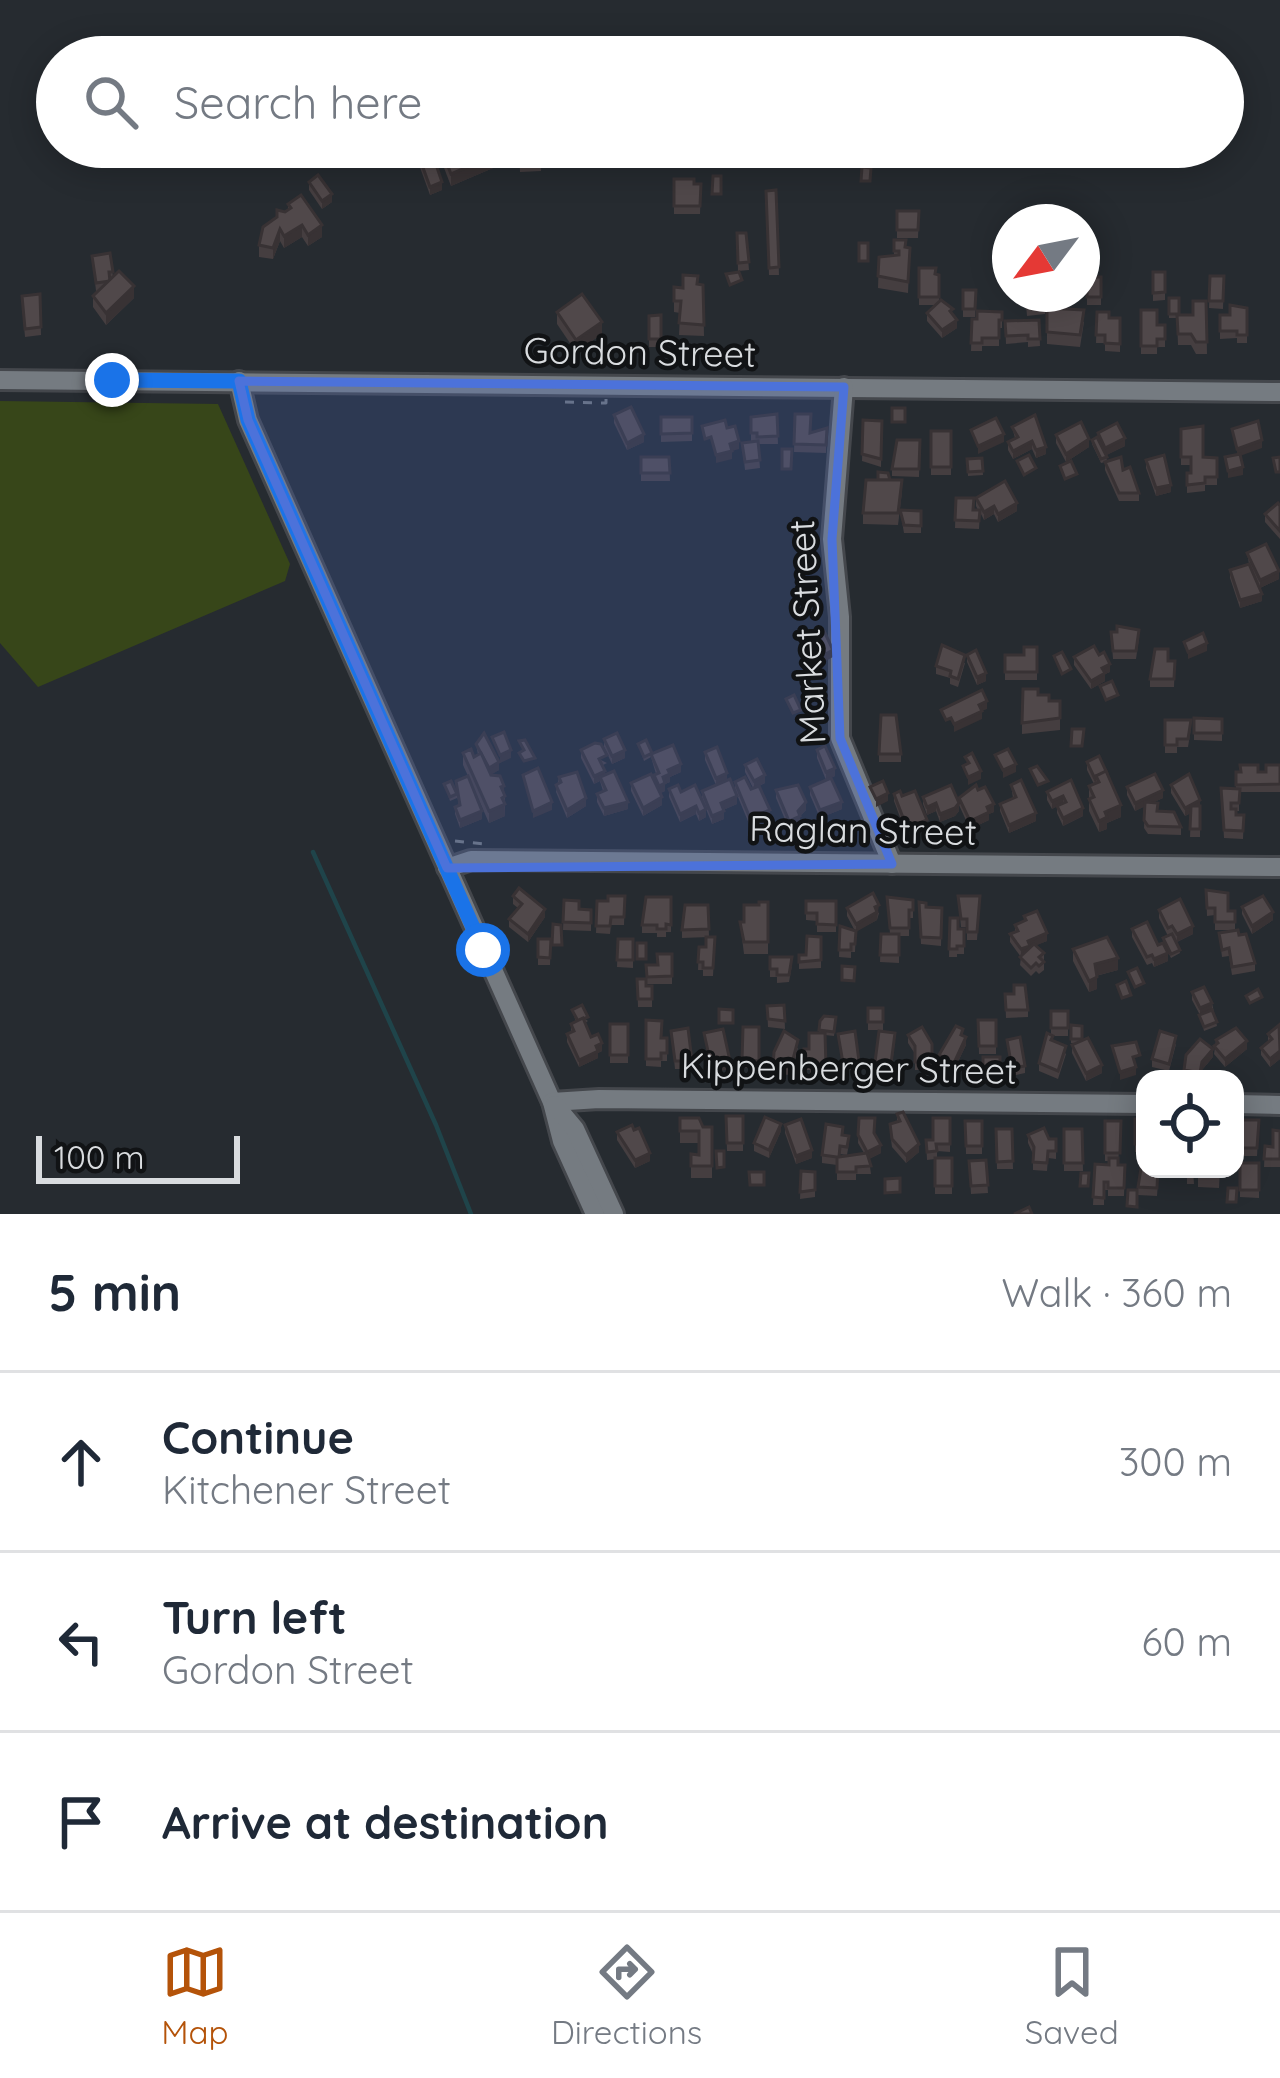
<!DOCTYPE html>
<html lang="en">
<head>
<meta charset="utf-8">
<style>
  body { margin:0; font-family:Quicksand,sans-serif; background:#f6f6f7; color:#1f2937 }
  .controls { position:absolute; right:36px; bottom:36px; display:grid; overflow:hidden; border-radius:24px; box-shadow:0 6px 30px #0003 }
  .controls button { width:108px; height:108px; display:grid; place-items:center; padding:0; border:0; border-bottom:3px solid #e0e1e3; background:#fff; color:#1f2937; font:60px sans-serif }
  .compass { position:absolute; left:992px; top:204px; width:108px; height:108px; border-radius:50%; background:#fff; box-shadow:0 6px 30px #0003; rotate:238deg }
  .scale { position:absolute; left:36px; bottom:30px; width:204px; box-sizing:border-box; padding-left:12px; border:6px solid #d9dcdf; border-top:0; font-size:33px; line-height:42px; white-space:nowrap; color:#d9dcdf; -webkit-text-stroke:9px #111315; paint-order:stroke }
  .stop { position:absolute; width:36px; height:36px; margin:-27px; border:9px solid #1a73e8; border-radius:50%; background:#fff }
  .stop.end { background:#1a73e8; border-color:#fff; box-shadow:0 3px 12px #0008 }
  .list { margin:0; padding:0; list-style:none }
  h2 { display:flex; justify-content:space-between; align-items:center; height:156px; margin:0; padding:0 48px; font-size:51px }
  h2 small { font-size:39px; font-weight:400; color:#747a83 }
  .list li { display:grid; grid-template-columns:78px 1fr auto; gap:36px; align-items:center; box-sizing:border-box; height:180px; padding:0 48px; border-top:3px solid #e0e1e3 }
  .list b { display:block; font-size:45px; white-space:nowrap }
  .list p { margin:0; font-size:39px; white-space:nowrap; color:#747a83 }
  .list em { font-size:39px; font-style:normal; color:#747a83 }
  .icon { flex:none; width:66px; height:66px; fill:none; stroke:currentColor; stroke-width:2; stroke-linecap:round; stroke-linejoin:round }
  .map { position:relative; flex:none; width:1280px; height:1214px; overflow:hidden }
  .search { position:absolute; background:#fff; box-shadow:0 6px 30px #0003; left:36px; right:36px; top:36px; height:132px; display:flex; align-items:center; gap:30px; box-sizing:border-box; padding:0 42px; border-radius:66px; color:#747a83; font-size:45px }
  .sheet { height:696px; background:#fff }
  nav { display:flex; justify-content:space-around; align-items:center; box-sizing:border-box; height:168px; border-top:3px solid #e0e1e3; background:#fff; font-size:33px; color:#747a83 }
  nav a { display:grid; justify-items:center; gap:6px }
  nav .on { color:#b45309 }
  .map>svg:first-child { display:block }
  .green { fill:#374619 }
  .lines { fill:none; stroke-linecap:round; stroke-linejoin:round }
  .stream { stroke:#1f444a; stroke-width:4.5 }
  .minor-casing { stroke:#44474c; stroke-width:24 }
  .path { stroke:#6f7377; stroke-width:3; stroke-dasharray:9 9; stroke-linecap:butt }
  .minor { stroke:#757b81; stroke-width:18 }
  .wall { fill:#453e40 }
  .shaded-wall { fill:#383234 }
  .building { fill:#50484a; stroke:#383234; stroke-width:3 }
  .route { stroke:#1a73e8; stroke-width:15 }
  .marked { fill:#4c72da; fill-opacity:0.2; stroke:#4c72da; stroke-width:9; stroke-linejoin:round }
  .labels { text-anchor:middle; stroke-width:9; stroke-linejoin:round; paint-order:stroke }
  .street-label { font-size:36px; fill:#d9dcdf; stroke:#111315 }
</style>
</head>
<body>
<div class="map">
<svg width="1280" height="1214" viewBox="0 0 1280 1214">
  <rect width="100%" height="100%" fill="#262b30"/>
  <polygon class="green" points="0,401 218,404 290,564 285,581 38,687 0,643"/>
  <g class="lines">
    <polyline class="stream" points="313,852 436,1125 471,1214"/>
    <g class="minor-casing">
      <g id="minor">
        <polyline points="0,380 1280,392"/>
        <polyline points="239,381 248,420 552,1102 562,1141 595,1214"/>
        <polyline points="844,387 832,539 840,617 840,738 892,864"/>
        <polyline points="447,868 471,860 1280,867"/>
        <polyline points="552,1102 599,1099 1145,1104"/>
        <polyline points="1235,1104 1280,1105"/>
        <polyline points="555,1105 575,1129 614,1214"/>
      </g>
    </g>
    <g class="path">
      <polyline points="565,402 606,403 606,399"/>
      <polyline points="455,841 484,844"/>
    </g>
    <use href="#minor" class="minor"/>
  </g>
  <g class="wall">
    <polygon points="519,147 540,147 541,171 520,172"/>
    <polygon points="441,148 512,160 451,186 441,160"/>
    <polygon points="417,151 442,190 430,195 417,159"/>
    <polygon points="674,179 701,184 700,214 674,214"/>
    <polygon points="309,182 332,202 322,209 309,190"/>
    <polygon points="776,190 779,275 769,275 766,191"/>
    <polygon points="288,204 322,237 308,246 302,237 284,248 280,241 273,259 259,257 259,245 288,210"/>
    <polygon points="897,211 919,211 918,238 897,238"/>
    <polygon points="737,233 746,233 749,270 738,271"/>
    <polygon points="894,240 905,247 910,248 908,293 878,288 879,257 894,256"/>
    <polygon points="110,253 113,276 134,298 106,325 93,307 93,296 98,291 96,291 92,256"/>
    <polygon points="919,268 939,275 939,302 953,315 957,328 942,338 927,321 927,313 935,305 919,305"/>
    <polygon points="1153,272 1165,272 1165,300 1153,301"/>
    <polygon points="1210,276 1224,276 1223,309 1209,308"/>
    <rect x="1087" y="277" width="14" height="28"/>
    <polygon points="697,284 703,285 704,336 679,335 680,313 674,312 674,287 683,288"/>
    <polygon points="963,290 976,290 975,317 963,317"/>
    <polygon points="40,294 41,335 25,337 22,304"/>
    <polygon points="1025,294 1045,307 1045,314 1027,316"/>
    <polygon points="1169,298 1179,315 1193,315 1206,301 1207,354 1196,354 1191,345 1178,345 1177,318 1169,318"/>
    <polygon points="1047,308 1084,322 1080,347 1047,344"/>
    <polygon points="1247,308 1247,343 1237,343 1237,338 1220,339 1220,315 1230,315"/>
    <polygon points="1141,310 1157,325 1165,325 1165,347 1157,347 1157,354 1141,354"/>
    <polygon points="557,312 602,334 576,352 557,324"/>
    <polygon points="1002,312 1002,328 999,328 999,346 982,346 982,351 971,351 972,319"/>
    <polygon points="1097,312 1109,318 1120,318 1120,352 1105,351 1105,343 1096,343"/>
    <polygon points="661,315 661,347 649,347 649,316"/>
    <polygon points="1039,320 1040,346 1028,347 1028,342 1006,344 1005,321"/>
    <polygon points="777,414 778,444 758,444 760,468 745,470 742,443 757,441 751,441 751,417"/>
    <polygon points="795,414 810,433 827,428 826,453 794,452"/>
    <polygon points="614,415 644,442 627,450 614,423"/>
    <polygon points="661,417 692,417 692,441 661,442"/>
    <polygon points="863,420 882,421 881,467 862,461"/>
    <polygon points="1012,427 1046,454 1036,458 1032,449 1013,459 1008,450 1008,442 1015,438"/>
    <polygon points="1181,429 1203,457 1217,458 1217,485 1205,485 1205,491 1187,493 1187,473 1191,473 1191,465 1181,465"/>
    <rect x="931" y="431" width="20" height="44"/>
    <polygon points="1098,433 1125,446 1106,455 1107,461 1123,470 1139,493 1139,501 1119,501 1105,470 1105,462 1101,463 1092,444 1092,440 1098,440"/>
    <polygon points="1056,435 1089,447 1066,462 1056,443"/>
    <polygon points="920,440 919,477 892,476 892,469"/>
    <polygon points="641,457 669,457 670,481 641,481"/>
    <polygon points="982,458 983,475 968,476 967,459"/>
    <polygon points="1146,460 1171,492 1156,496 1146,468"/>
    <polygon points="878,480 890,480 902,492 898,525 863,524 863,513"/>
    <polygon points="956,498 974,510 978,510 976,506 976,498 1017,511 998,522 994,514 984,520 980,512 979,529 955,528"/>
    <polygon points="1280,506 1280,539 1265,522 1265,514"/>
    <polygon points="900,510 921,511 921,533 904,533"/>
    <polygon points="1247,553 1279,579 1260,588 1262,601 1240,608 1230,578 1230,570 1249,564"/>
    <polygon points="1111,632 1139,638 1136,659 1113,659"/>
    <polygon points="1037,647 1037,680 1005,680 1005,655 1024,655"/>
    <polygon points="967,655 986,681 977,685 967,662"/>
    <polygon points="1074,657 1110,672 1105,674 1105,681 1091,689 1074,665"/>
    <polygon points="1168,661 1175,661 1174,687 1150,687 1150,679"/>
    <polygon points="965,663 958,687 950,684 950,678 936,674 936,666"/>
    <polygon points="1038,695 1049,701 1060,701 1060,730 1022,734 1022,723"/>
    <polygon points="1194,718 1222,719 1222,741 1194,740"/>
    <polygon points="1165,720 1191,728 1188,747 1177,747 1177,753 1165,753"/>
    <polygon points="604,739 625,758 612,764 604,747"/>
    <polygon points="476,744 499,770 491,774 505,796 505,816 489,823 470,780 482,819 460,828 455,814 455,807 459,805 457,796 457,798 450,801 444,784 456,792 456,781 468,776 463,765 463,753 474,757 478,755"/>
    <polygon points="638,744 681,772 670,777 670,782 665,784 665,791 660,793 662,805 643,816 631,791 631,783 654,781 654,775 656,774 651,757 644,761"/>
    <polygon points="581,750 607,763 603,765 605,775 628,809 604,816 597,802 597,794 603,791 600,781 594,784 581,758"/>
    <polygon points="817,750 835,776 826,780 817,758"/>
    <polygon points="705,752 727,780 737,804 723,810 724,819 712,824 702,799 702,791 716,785 705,760"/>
    <rect x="879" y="754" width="22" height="8"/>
    <polygon points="1087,762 1121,817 1107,823 1107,829 1099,832 1089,811 1089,786 1094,784 1087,770"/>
    <polygon points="745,765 765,783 759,786 770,818 750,826 735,790 735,782 751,789 753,788 745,772"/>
    <polygon points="1280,765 1280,792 1239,792 1239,811 1236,811 1236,815 1244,815 1243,839 1224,838 1221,788 1236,789 1236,772 1266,772"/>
    <polygon points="559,777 586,806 567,818 556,792"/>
    <polygon points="1071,780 1083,816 1063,826 1057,813 1057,806 1052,809 1047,800 1047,792"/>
    <polygon points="1011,785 1036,821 1009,833 1000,811 1000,804 1013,798"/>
    <polygon points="1171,785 1200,800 1200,837 1190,837 1191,813 1185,816 1171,793"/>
    <polygon points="810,787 842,809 820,818 810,795"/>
    <polygon points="1127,787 1163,798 1154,802 1158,811 1181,827 1181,835 1148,834 1144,828 1145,806 1135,811 1127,795"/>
    <polygon points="669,789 681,792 706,817 699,821 696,814 680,822 669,797"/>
    <polygon points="776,790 806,810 800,816 800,824 789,829 776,798"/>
    <polygon points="978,790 994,812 989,814 989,820 970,829 959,805 959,798"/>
    <polygon points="894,794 902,796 927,828 907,836 894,801"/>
    <polygon points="923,797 959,811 955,816 940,822 936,811 927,815 923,804"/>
    <polygon points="1206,890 1228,911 1235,911 1235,930 1215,930 1215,915 1207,916"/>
    <polygon points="513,896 545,917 528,942 509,927 509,919 518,908 513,904"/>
    <polygon points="625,896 624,925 611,925 610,934 596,933 597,901 608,901"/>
    <polygon points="958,896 980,896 977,940 967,940 967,927 961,927"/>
    <polygon points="671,897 671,932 666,932 666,937 657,937 657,933 642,933 642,925"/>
    <polygon points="887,897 913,900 913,918 909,918 909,936 899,936 899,963 880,962 881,934 890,934"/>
    <polygon points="564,900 579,909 591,910 591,931 563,930"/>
    <polygon points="806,901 836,901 836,932 817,932 817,921 806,920"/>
    <polygon points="768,902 768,954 744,954 740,922 744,922 759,905"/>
    <polygon points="919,902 926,907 942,908 941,946 921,944"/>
    <polygon points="708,905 709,937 682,938 682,930"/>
    <polygon points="1242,907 1273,920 1252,934 1242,914"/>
    <polygon points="847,908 879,913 877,920 856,931 855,952 851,952 851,958 839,957 840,926 855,931 847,916"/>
    <polygon points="1159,910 1193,934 1177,942 1180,953 1171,958 1163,942 1163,938 1168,936 1159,918"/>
    <polygon points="1024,916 1047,941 1036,945 1044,953 1044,970 1039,974 1036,971 1031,976 1020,965 1021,957 1010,942 1010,934 1015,932 1015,925 1024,921"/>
    <polygon points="950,918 958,929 964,929 964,954 957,954 957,957 949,957"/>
    <polygon points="1132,929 1168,961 1154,967 1152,963 1147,965 1132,937"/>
    <polygon points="1219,933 1239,935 1255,963 1255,971 1232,975 1229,956 1222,957"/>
    <polygon points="715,937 713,976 703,976 703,970 698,970 699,947 706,947"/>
    <polygon points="821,937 821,968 799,969 799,955 806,955"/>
    <polygon points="538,939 551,939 550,965 538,965"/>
    <polygon points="618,939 633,939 633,968 617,967"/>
    <polygon points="1073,949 1118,970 1096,976 1097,989 1089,992 1073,961"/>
    <polygon points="672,954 672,984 647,984 646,965 658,965"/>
    <polygon points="770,957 792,965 789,982 777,983 777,977 770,977"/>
    <polygon points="637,979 646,986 652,986 652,1007 638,1007"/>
    <polygon points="1192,992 1212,1003 1217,1026 1204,1031 1200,1015 1192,1000"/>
    <polygon points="1005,994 1028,1010 1028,1017 1006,1018"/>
    <polygon points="784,1005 785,1029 768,1027 767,1006"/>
    <rect x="868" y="1008" width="15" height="22"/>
    <polygon points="572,1010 588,1021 585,1023 591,1037 602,1051 598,1053 598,1058 579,1067 567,1042 567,1034 571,1032 571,1024 576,1022"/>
    <polygon points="1051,1011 1068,1011 1068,1036 1053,1036 1053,1041 1066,1054 1058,1079 1039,1071 1039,1063 1051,1035"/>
    <polygon points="836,1017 834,1036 825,1035 826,1074 810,1075 810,1070 805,1070 804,1049 809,1049 819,1033 820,1021"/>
    <polygon points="646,1020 662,1038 667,1038 667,1061 661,1061 661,1067 646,1066"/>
    <polygon points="978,1020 996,1020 996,1054 979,1054"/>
    <rect x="610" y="1024" width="18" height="39"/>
    <polygon points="1071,1025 1102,1073 1086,1081 1072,1053 1072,1045 1077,1043 1071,1043"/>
    <polygon points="1280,1026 1280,1059 1270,1067 1261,1055 1261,1048 1268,1042 1268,1034"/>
    <polygon points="743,1027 759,1027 759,1068 742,1068"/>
    <polygon points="671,1031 692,1061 692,1069 675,1069"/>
    <polygon points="838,1034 859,1061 859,1069 843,1071"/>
    <polygon points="908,1035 932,1044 932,1070 915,1070 915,1054 908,1043"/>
    <polygon points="963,1036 966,1045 954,1070 939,1063 939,1055"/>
    <polygon points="1007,1040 1025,1066 1025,1073 1012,1076"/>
    <polygon points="1216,1040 1247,1049 1225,1067 1214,1054"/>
    <polygon points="895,1041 891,1072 875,1069 875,1062"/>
    <polygon points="1176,1044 1169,1071 1152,1067 1152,1059"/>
    <polygon points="798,1048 791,1075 773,1074 774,1052"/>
    <polygon points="983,1057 1000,1057 1000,1079 983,1078"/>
    <polygon points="1213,1057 1202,1070 1200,1079 1184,1078 1184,1070"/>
    <polygon points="897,1114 919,1152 906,1163 892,1147 890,1132 897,1122"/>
    <polygon points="726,1116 743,1116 743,1151 727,1151"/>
    <polygon points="680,1118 703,1127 712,1127 712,1178 691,1178 691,1154 699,1155 699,1143 680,1143"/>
    <polygon points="859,1118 875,1133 881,1153 869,1159 871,1174 856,1174 856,1180 837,1180 837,1165 822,1163 822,1155 843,1135 849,1143 847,1155 840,1154 840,1157 864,1153 858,1143"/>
    <polygon points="950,1118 950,1152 937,1151 937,1158 952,1158 952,1194 935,1194 935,1159 927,1160 926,1140 933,1140"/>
    <rect x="1135" y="1119" width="10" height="33"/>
    <polygon points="1241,1120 1259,1120 1257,1156 1242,1156"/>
    <polygon points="965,1121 982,1121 982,1154 966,1154"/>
    <polygon points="1105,1121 1121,1121 1118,1165 1125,1165 1124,1196 1108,1196 1108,1190 1104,1190 1104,1205 1093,1205 1095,1164 1109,1165 1109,1161 1105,1161"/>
    <polygon points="785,1125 812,1158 796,1164 785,1133"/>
    <polygon points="996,1129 1012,1129 1013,1169 997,1169"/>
    <polygon points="1064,1129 1082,1129 1083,1171 1064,1171"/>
    <polygon points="634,1130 650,1161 635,1168 617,1140 617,1132"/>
    <polygon points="781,1131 769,1158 754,1151 754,1143"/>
    <polygon points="1280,1131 1280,1167 1264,1167 1265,1146 1273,1147"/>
    <polygon points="1028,1135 1056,1139 1056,1159 1048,1158 1047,1171 1033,1170 1033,1154 1028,1143"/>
    <polygon points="986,1160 988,1193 971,1194 969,1161"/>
    <polygon points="1240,1163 1259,1163 1259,1198 1240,1197"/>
    <polygon points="1159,1169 1157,1196 1138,1195 1138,1187"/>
    <polygon points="1181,1169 1193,1169 1194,1184 1187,1184 1187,1176 1181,1176"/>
    <polygon points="1198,1169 1220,1169 1219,1188 1198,1187"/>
    <polygon points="801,1171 815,1172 815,1197 800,1199"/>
  </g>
  <g class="shaded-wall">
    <polygon points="512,148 512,160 451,186 451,174"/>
    <polygon points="442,182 442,190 430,195 430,187"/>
    <polygon points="332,194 332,202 322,209 322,201"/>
    <polygon points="302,225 302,237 284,248 284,236"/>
    <polygon points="322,225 322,237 308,246 308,235"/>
    <polygon points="280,229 280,241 273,259 273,248"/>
    <polygon points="134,286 134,298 106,325 106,313"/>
    <polygon points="957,320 957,328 942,338 942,330"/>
    <polygon points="602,322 602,334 576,352 576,340"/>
    <polygon points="644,434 644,442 627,450 627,443"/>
    <polygon points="1004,434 1004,442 978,454 978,446"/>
    <polygon points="1125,438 1125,446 1105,456 1105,448"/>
    <polygon points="1089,439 1089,447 1066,462 1066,454"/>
    <polygon points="1262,440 1262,448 1237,457 1237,449"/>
    <polygon points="739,441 739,449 732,451 732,459 716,463 716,455 730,444"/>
    <polygon points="1032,441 1032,449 1013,459 1013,451"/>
    <polygon points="1046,447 1046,454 1036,458 1036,450"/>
    <polygon points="1243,467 1243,475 1228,478 1228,471"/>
    <polygon points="1171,485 1171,492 1156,496 1156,488"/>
    <polygon points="1017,503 1017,511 998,522 998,514"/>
    <polygon points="994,506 994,514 984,520 984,512"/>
    <polygon points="1279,571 1279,579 1260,588 1260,580"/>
    <polygon points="1262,594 1262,601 1240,608 1240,600"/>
    <polygon points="1207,643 1207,651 1188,659 1188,652"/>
    <polygon points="833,650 833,657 818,665 818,658"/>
    <polygon points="1110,664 1110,672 1105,674 1105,681 1091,689 1091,681 1102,668"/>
    <polygon points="986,673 986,681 977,685 977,677"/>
    <polygon points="987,701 987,709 982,711 982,719 954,732 954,724"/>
    <polygon points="511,750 511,758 500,763 500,755"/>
    <polygon points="625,750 625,758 612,764 612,756"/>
    <polygon points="499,762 499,770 489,776 489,768"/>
    <polygon points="681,764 681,772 670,777 670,782 665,784 665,791 659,794 659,786 668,770"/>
    <polygon points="1016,764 1016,772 1003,778 1003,770"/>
    <polygon points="835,768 835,776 826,780 826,772"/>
    <polygon points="605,771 605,778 594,784 594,776"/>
    <polygon points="981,771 981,779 968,785 968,777"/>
    <polygon points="727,773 727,781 716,786 716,778"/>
    <polygon points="765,775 765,783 754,788 754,781"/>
    <polygon points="504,786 505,816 489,823 489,811 501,787"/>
    <polygon points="1163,790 1163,798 1135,811 1135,803"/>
    <polygon points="888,793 888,801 876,807 876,799"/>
    <polygon points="737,796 737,804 721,811 721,803"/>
    <polygon points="1063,796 1063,804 1052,809 1052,801"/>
    <polygon points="662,797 662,805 643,816 643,808"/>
    <polygon points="586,798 586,806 567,818 567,810"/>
    <polygon points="1200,800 1200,808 1185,816 1185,808"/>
    <polygon points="552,802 552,810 533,818 533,811"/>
    <polygon points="628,802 628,809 604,816 604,808"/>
    <polygon points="806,802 806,810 800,816 800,824 789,829 789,821"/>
    <polygon points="842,802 842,809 820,818 820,810"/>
    <polygon points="936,803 936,811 927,815 927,807"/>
    <polygon points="959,803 959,811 955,816 940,822 940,814"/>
    <polygon points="994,804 994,812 989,814 989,820 970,829 970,821"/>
    <polygon points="1121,805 1121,817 1107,823 1107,829 1099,832 1099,821 1105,812"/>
    <polygon points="696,806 696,814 680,822 680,814"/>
    <polygon points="1083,808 1083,816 1063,826 1063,818"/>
    <polygon points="706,809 706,817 699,821 699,813"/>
    <polygon points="770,810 770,818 750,826 750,818"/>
    <polygon points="482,811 482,819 460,828 460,820"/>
    <polygon points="724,811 724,819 712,824 712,816"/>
    <polygon points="1036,813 1036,821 1009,833 1009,825"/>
    <polygon points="927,820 927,828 907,836 907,828"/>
    <polygon points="879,905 877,920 856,932 856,924"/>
    <polygon points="545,909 545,917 528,942 528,934"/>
    <polygon points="1273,912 1273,920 1252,934 1252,926"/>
    <polygon points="1193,926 1193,934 1177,942 1177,934"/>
    <polygon points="1047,933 1047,941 1030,948 1021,957 1021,949 1028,941"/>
    <polygon points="1168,953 1168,961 1154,967 1154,959"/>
    <polygon points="1118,958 1118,970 1095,976 1095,964"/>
    <polygon points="1097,977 1097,989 1089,992 1089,981"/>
    <polygon points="1212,1003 1212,1011 1200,1016 1200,1008"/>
    <polygon points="966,1037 966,1045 954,1070 954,1063"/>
    <polygon points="1247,1041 1247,1049 1225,1067 1225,1059"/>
    <polygon points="602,1043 602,1051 598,1053 598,1058 579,1067 579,1060"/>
    <polygon points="1213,1049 1213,1057 1202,1070 1200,1079 1202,1062"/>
    <polygon points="1280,1051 1280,1059 1270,1067 1270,1059"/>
    <polygon points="730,1061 730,1069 711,1073 711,1065"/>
    <polygon points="1102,1065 1102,1073 1086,1081 1086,1073"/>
    <polygon points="1136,1067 1136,1075 1120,1080 1120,1072"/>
    <polygon points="781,1124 781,1131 769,1158 769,1150"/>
    <polygon points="919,1144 919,1152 906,1163 906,1155"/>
    <polygon points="881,1145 881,1153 867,1160 867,1152"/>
    <polygon points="812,1150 812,1158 796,1164 796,1156"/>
    <polygon points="650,1153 650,1161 635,1168 635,1160"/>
  </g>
  <g class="building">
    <polygon points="430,147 442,182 430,187 417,151"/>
    <polygon points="444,147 511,147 512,148 451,174 441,148"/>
    <polygon points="519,147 540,147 541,163 520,164"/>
    <polygon points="862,167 871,168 870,181 861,181"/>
    <polygon points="318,175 332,194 322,201 309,182"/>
    <polygon points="713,176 721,176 721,194 712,194"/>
    <polygon points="674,179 694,179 694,184 701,184 700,206 674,206"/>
    <polygon points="776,190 779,267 769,268 766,191"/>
    <polygon points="301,195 322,225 308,235 302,225 284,236 280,229 273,248 259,245 263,227 277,217 277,210 285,212 291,208 288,204"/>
    <polygon points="897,211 919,211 918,230 897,230"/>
    <polygon points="737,233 746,233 749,262 738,263"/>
    <polygon points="894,240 906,240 905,247 910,248 908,282 878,276 879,257 899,255 899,251 894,251"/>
    <rect x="859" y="243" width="9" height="18"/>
    <polygon points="110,253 113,272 109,272 110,281 96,283 92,256"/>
    <polygon points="919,268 936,268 935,274 939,275 939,297 919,297"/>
    <polygon points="119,271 134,286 106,313 93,296"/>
    <polygon points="739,272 742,280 730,285 726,274"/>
    <polygon points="1153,272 1165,272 1165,292 1153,293"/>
    <polygon points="683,275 698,276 697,284 703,285 704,325 679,323 681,301 674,301 674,287 683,288"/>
    <polygon points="1210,276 1224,276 1223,301 1209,301"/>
    <rect x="1087" y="277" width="14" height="20"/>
    <polygon points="963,290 976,290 975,309 963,309"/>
    <polygon points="40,294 41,327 25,329 22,296"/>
    <polygon points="582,294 602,322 576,340 557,312"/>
    <polygon points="1026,294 1044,294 1045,307 1027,308"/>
    <rect x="1046" y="294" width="13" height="7"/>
    <rect x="1169" y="298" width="10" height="16"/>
    <polygon points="941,300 953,309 950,311 957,320 942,330 927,313"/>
    <polygon points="1193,301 1206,301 1207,342 1196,342 1191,334 1178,334 1177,315 1193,315"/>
    <polygon points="1230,305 1247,308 1247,335 1237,335 1237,331 1220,331 1220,315 1230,315"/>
    <polygon points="1047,308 1084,310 1080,335 1047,332"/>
    <polygon points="1141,310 1157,310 1157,325 1165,325 1165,339 1157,339 1157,346 1141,346"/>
    <polygon points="977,311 1002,312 1002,320 999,320 999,338 982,338 982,343 971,343 972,319 977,319"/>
    <polygon points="1097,312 1109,312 1109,318 1120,318 1120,344 1105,343 1105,335 1096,335"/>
    <polygon points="661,315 661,339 649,339 649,316"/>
    <polygon points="1039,320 1040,339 1028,339 1028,335 1006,336 1005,321"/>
    <polygon points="631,407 644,434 627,443 614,415"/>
    <rect x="892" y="408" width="13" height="14"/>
    <polygon points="777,414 778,436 757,437 757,433 751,433 751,417"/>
    <polygon points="795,414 811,414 810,433 827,428 826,445 794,444"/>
    <polygon points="1035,415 1046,447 1036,450 1032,441 1013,451 1008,442 1018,437 1012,427"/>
    <polygon points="661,417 692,417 692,433 661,434"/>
    <polygon points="996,418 1004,434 978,446 971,430"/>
    <polygon points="725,420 727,428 735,426 739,441 730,444 732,451 716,455 711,437 705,439 702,426"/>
    <polygon points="863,420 882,421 881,459 862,454"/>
    <polygon points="1258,421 1262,440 1237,449 1232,429"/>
    <polygon points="1081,422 1089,439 1066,454 1056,435"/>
    <polygon points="1117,423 1125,438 1105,448 1098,433"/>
    <polygon points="1203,426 1203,457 1217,458 1217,477 1205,477 1205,483 1187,485 1187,473 1191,473 1191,457 1181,457 1181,429"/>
    <rect x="931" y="431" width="20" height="36"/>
    <polygon points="1097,437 1107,457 1101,459 1092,440"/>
    <polygon points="897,440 920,440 919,469 892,469"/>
    <polygon points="758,441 760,460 745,462 742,443"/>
    <polygon points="782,449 792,449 791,469 782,469"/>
    <polygon points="1240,454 1243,467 1228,471 1225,457"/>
    <polygon points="1029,455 1036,468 1024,475 1017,461"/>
    <polygon points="1164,455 1171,485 1156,488 1146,460"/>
    <polygon points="641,457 669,457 670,473 641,473"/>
    <polygon points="1121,457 1123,470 1130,467 1139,493 1119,493 1105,462"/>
    <polygon points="1280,457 1280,472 1276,472 1273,458"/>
    <polygon points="982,458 983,471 968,472 967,459"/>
    <polygon points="1071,461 1077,474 1065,479 1060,466"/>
    <polygon points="878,472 888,473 890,480 878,480"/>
    <polygon points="866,480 902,480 898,513 863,513"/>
    <polygon points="1005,481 1017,503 998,514 994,506 984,512 976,498"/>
    <polygon points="956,498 974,498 973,510 980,510 979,521 955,520"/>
    <polygon points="1278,503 1280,506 1280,531 1265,514"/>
    <polygon points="900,510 921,511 921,526 904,525"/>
    <polygon points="1266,544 1279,571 1260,580 1247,553"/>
    <polygon points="1249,564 1262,594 1240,600 1230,570"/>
    <polygon points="1117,626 1139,630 1136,651 1113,651 1111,632 1117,632"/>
    <polygon points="824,631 833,650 818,658 812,637"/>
    <polygon points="1203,633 1207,643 1188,652 1184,642"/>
    <polygon points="942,645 965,655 958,679 950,676 951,671 936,666"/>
    <polygon points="1094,646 1099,655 1104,652 1110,664 1102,668 1105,673 1091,681 1074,657"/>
    <polygon points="1024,647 1037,647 1037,672 1005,672 1005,655 1024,655"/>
    <polygon points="1155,649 1168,649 1168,661 1175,661 1174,679 1150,679"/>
    <polygon points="976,650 986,673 977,677 967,655"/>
    <polygon points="1062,652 1071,669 1062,674 1054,656"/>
    <polygon points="1112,681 1118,695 1106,700 1100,686"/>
    <polygon points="1023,689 1038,689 1038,695 1049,695 1049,701 1060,701 1060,718 1022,723"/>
    <polygon points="982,690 987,701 979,705 982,711 954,724 951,718 946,720 941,710"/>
    <polygon points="794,695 801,710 793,713 786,699"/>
    <polygon points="881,715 896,715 901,754 879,754"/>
    <polygon points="1194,718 1222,719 1222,733 1194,733"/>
    <polygon points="1165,720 1191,720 1188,739 1177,739 1177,745 1165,745"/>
    <polygon points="1072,729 1084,729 1082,746 1071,746"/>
    <polygon points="504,732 511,750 500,755 492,737"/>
    <polygon points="484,733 499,762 489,768 476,744"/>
    <polygon points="617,733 625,750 612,756 604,739"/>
    <polygon points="525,740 535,758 524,761 519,753 524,750 519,741"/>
    <polygon points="646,740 652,753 644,757 638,744"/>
    <polygon points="595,743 601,744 607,755 599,759 605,771 594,776 581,750"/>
    <polygon points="673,745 681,764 668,770 670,774 663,777 665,783 659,786 654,775 659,773 651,754"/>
    <polygon points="825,746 835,768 826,772 817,750"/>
    <polygon points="717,747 727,773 716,778 705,752"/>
    <polygon points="471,749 474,757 481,753 491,775 500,776 504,786 501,787 505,796 502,798 505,804 489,811 463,753"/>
    <polygon points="1008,749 1016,764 1003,770 995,755"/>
    <polygon points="972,753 981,771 968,777 963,766 969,763 965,757"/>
    <polygon points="1099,756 1107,773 1096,776 1095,779 1087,762"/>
    <polygon points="757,759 765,775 754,781 745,765"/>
    <polygon points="1240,765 1258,765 1258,772 1266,772 1266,765 1280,765 1280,784 1236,785 1236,772 1241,772"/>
    <polygon points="1037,766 1048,781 1038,785 1030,769"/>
    <polygon points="538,768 552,802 533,811 523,775"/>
    <polygon points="614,771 628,802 604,808 597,794 606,790 600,777"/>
    <polygon points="1106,771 1121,805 1105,812 1107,817 1099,821 1089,799 1094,797 1089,786 1099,782 1096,776"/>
    <polygon points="577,772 586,798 567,810 556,785 561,782 559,777"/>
    <polygon points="651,774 662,797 643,808 631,783"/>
    <polygon points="1155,774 1163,790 1135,803 1127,787"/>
    <polygon points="1189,774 1200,800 1185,808 1171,785"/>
    <polygon points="468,776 482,811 460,820 455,807 460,805 456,781"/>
    <polygon points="745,777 751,789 759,786 770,810 750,818 735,782"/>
    <polygon points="831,778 842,802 820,810 810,787"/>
    <polygon points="730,779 737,796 721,803 724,811 712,816 702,791"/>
    <polygon points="1021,780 1036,813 1009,825 1000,804 1016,797 1011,785"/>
    <polygon points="1071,780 1083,808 1063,818 1057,806 1066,802 1063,796 1052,801 1047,792"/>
    <polygon points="451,781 457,794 450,797 444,784"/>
    <polygon points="883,781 888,793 876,799 870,787"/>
    <polygon points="678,785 681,792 695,785 706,809 699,813 696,806 680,814 669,789"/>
    <polygon points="798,785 806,802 798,811 800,816 789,821 776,790"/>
    <polygon points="951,785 959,803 955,808 940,814 936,803 927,807 923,797"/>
    <polygon points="976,785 978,790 985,787 994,804 987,807 989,812 970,821 959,798"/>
    <polygon points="1221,788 1240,789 1239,803 1231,803 1231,809 1236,809 1236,815 1244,815 1243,831 1224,830"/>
    <polygon points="900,791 902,796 915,791 927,820 907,828 894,794"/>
    <polygon points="1145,802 1158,803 1157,811 1174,812 1181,827 1148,826 1144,820"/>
    <polygon points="1191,806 1200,806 1200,829 1190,829"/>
    <polygon points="519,888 545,909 528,934 509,919 522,904 513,896"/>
    <polygon points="1206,890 1228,893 1228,911 1235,911 1235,922 1215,922 1215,908 1207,908"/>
    <polygon points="873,893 879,905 875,907 877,912 856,924 847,908"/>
    <polygon points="608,896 625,896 624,917 611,917 610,926 596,926 597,901 608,901"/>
    <polygon points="958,896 980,896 977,932 967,932 967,919 961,919"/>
    <polygon points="1263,896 1273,912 1252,926 1242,907"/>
    <polygon points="646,897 671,897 671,925 666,924 666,929 657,929 657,925 642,925"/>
    <polygon points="887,897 913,900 913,910 909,910 909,928 890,928"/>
    <polygon points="1180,899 1193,926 1177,934 1172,926 1168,928 1159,910"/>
    <polygon points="564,900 579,901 579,909 591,910 591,923 563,922"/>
    <polygon points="806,901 836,901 836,925 817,924 817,913 806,913"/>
    <polygon points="759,902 768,902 768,942 744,942 740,922 744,922 744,905 759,905"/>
    <polygon points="919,902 926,903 926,907 942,908 941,938 921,937"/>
    <polygon points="685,905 708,905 709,929 682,930"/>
    <polygon points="1037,911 1047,933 1028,941 1030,946 1021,949 1010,934 1018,931 1015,925 1026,920 1024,916"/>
    <polygon points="950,918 958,918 958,929 964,929 964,946 957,946 957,949 949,949"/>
    <polygon points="1147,922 1158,945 1163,943 1168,953 1154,959 1152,955 1147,957 1132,929"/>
    <polygon points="553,924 561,925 562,945 552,945"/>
    <polygon points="840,926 856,931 855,944 851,944 851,950 839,950"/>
    <polygon points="1238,930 1239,935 1246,934 1255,963 1232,967 1229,948 1222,950 1219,933"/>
    <polygon points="881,934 899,934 899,955 880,955"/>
    <polygon points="1172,934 1180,950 1171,954 1163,938"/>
    <polygon points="807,936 821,937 821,960 799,962 799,955 806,955"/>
    <polygon points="706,937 715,937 713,968 703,968 703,962 698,962 699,947 706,947"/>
    <polygon points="1107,937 1118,958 1095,964 1097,977 1089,981 1073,949"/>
    <polygon points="538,939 551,939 550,958 538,957"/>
    <polygon points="618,939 633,939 633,960 617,960"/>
    <rect x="637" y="943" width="9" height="16"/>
    <polygon points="1034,944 1044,953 1039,957 1044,962 1039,966 1036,963 1031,968 1020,957"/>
    <polygon points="657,954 672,954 672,976 647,977 646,965 658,965"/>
    <polygon points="770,957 792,957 789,975 777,975 777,969 770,969"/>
    <polygon points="842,966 855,967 854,981 842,980"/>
    <polygon points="1137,968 1144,983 1135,987 1128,972"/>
    <polygon points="637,979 646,979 646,986 652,986 652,999 638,999"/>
    <polygon points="1126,981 1131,995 1122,998 1117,985"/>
    <polygon points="1014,985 1025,985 1028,1010 1006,1010 1005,994 1014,994"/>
    <polygon points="1204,987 1212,1003 1200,1008 1192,992"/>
    <polygon points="1258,989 1262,997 1250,1003 1246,996"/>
    <polygon points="582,1005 588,1017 578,1021 572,1010"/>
    <polygon points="784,1005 785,1021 768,1019 767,1006"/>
    <rect x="868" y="1008" width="15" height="14"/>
    <polygon points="719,1009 733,1010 733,1023 719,1023"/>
    <polygon points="1212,1010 1217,1022 1204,1027 1199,1015"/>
    <rect x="1051" y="1011" width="17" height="17"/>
    <polygon points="824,1016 836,1017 834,1032 819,1030 820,1021"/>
    <polygon points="583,1018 591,1037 598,1034 602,1043 596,1046 598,1051 579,1060 567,1034 574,1031 571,1024"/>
    <polygon points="646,1020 662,1021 661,1038 667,1038 667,1053 661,1053 661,1059 646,1059"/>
    <polygon points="978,1020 996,1020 996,1046 979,1046"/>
    <rect x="610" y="1024" width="18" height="31"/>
    <polygon points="1071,1025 1082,1026 1082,1039 1071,1039"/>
    <polygon points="1279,1025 1280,1051 1270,1059 1261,1048 1272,1039 1268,1034"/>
    <polygon points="956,1026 963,1029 961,1035 966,1037 954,1063 939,1055"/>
    <polygon points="743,1027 759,1027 759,1061 742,1060"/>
    <polygon points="922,1027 932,1044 932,1062 915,1062 915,1046 908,1035"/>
    <polygon points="688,1028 692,1061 675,1061 671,1031"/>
    <polygon points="1236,1028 1247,1041 1225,1059 1214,1046 1218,1043 1216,1040"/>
    <polygon points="723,1029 730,1061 711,1065 704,1033"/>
    <polygon points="784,1031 798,1040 791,1067 773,1067 774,1052"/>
    <polygon points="855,1031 859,1061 843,1063 838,1034"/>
    <polygon points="879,1031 895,1033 891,1064 875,1062"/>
    <polygon points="1160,1031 1176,1036 1169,1064 1152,1059"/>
    <polygon points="809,1033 825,1033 826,1066 810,1067 810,1062 805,1062 804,1049 809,1049"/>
    <polygon points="1047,1033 1053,1036 1051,1040 1066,1046 1058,1071 1039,1063"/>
    <polygon points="1020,1037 1025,1066 1012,1068 1007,1040"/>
    <polygon points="1088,1038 1102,1065 1086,1073 1072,1045"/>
    <polygon points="1200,1039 1213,1049 1202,1062 1200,1073 1184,1070 1186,1055"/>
    <polygon points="1136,1042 1140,1055 1133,1057 1136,1067 1120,1072 1112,1046"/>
    <rect x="983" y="1057" width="17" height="14"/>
    <polygon points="903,1112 919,1144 906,1155 892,1139 890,1124 900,1121 897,1114"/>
    <polygon points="726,1116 743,1116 743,1143 727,1143"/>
    <polygon points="765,1117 781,1124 769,1150 754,1143"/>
    <polygon points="680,1118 699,1118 703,1127 712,1127 712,1166 691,1166 691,1154 699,1155 699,1131 680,1131"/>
    <polygon points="859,1118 875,1118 874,1133 881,1145 867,1152 858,1135"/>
    <polygon points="933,1118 950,1118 950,1144 936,1144 937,1151 927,1152 926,1140 933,1140"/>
    <polygon points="801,1119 812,1150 796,1156 785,1125"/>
    <rect x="1135" y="1119" width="10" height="25"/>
    <polygon points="1241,1120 1259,1120 1257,1148 1242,1148"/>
    <polygon points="965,1121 982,1121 982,1146 966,1146"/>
    <polygon points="1105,1121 1121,1121 1120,1153 1105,1153"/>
    <polygon points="826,1124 843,1127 842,1135 849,1136 847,1147 840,1146 839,1157 867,1153 871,1166 856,1167 856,1172 837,1172 837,1157 822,1155"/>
    <polygon points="632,1125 634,1130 639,1128 650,1153 635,1160 617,1132"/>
    <polygon points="1044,1128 1049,1139 1056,1139 1056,1151 1048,1151 1047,1163 1033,1162 1034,1147 1028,1135"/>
    <polygon points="996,1129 1012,1129 1013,1161 997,1162"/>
    <polygon points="1064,1129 1082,1129 1083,1163 1064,1163"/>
    <polygon points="1273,1130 1280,1131 1280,1159 1264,1159 1265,1146 1273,1147"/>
    <polygon points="716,1151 724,1151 724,1167 717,1168"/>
    <rect x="935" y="1158" width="17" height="28"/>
    <polygon points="1109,1158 1118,1158 1118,1165 1125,1165 1124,1188 1108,1188 1108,1182 1104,1182 1104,1198 1093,1197 1095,1164 1109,1165"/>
    <polygon points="986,1160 988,1185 971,1186 969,1161"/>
    <polygon points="1142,1162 1145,1163 1145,1169 1158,1169 1157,1188 1138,1187"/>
    <rect x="1240" y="1163" width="19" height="27"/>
    <rect x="1198" y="1169" width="21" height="7"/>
    <polygon points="801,1171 815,1172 815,1190 800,1192"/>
    <polygon points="749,1172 764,1172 764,1185 750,1185"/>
    <polygon points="1081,1173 1089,1173 1088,1186 1080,1186"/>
    <polygon points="900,1178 900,1192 885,1193 885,1179"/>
    <polygon points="1228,1188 1237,1188 1236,1202 1227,1202"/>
    <polygon points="1128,1190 1137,1190 1137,1207 1127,1206"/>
    <polygon points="1029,1207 1032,1214 1014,1214"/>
  </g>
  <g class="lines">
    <polyline class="route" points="112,380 239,381 248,420 483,950"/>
  </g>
  <path class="marked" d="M239 381 844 387 832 539 840 738 892 864 447 868 248 420Z"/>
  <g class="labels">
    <g class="street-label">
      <text transform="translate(640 352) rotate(1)" y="13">Gordon Street</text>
      <text transform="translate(807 632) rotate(-93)" y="13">Market Street</text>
      <text transform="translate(863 830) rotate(1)" y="13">Raglan Street</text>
      <text transform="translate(849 1068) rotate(1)" y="13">Kippenberger Street</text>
    </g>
  </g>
</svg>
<div class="controls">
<button><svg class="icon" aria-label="locate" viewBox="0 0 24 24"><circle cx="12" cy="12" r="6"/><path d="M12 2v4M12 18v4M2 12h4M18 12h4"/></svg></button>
</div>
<svg class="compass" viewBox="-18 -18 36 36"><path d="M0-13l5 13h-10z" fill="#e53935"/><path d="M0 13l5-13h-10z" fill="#747a83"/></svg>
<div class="scale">100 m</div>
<div class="stop" style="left:483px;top:950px"></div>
<div class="stop end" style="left:112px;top:380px"></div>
<div class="search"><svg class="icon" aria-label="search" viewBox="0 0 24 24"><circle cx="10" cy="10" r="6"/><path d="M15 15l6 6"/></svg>Search here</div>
</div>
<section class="sheet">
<h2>5 min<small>Walk · 360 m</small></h2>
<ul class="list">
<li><svg class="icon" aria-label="ahead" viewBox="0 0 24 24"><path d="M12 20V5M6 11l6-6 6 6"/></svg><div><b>Continue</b><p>Kitchener Street</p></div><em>300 m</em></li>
<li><svg class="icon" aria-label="left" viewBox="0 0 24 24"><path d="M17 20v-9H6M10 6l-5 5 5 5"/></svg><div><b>Turn left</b><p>Gordon Street</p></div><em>60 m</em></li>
<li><svg class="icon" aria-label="arrive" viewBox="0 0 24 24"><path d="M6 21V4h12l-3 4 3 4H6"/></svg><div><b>Arrive at destination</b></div></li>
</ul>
</section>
<nav>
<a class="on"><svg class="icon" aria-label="map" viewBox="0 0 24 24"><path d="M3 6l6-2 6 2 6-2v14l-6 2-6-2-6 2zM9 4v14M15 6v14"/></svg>Map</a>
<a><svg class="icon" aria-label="directions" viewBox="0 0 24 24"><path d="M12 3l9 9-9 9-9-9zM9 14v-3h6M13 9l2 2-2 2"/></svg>Directions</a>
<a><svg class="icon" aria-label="saved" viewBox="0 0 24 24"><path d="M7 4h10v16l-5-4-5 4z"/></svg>Saved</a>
</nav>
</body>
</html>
